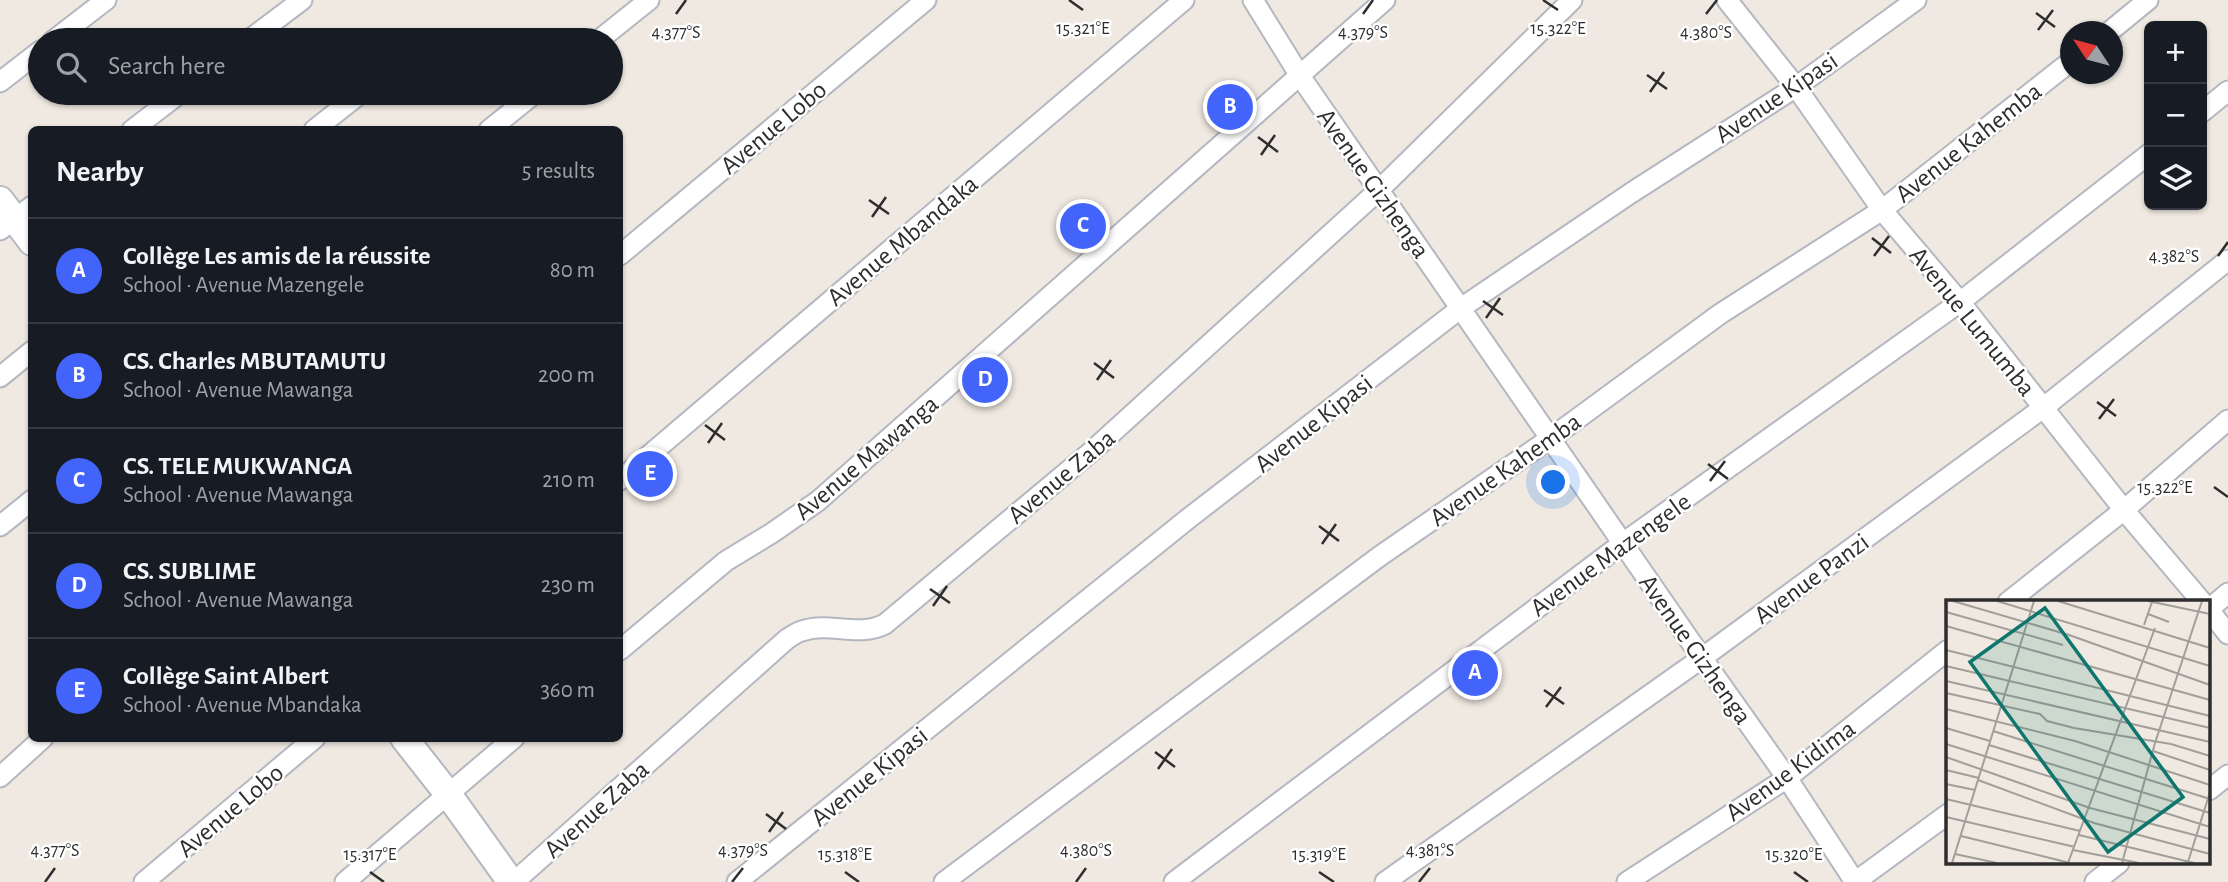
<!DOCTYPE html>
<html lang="en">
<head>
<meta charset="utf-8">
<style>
  body { margin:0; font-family:"Alegreya Sans",sans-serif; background:#242831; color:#f1f3f6 }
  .controls { position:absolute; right:21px; top:21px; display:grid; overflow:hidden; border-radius:10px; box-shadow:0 2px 5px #0004 }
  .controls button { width:63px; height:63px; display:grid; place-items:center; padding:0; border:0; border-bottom:2px solid #363941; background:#171b24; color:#f1f3f6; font:35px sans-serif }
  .compass { position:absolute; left:2060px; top:21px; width:63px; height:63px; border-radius:50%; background:#171b24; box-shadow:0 2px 5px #0004; rotate:306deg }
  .you { position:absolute; left:1554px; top:483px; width:24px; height:24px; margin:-18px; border:5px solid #fff; border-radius:50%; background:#1a73e8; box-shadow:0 0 0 10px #1a73e833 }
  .badge { display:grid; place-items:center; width:46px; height:46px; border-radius:50%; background:#4264fb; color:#fff; font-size:23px; font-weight:700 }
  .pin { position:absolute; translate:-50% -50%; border:4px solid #fff; box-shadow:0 2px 7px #0006 }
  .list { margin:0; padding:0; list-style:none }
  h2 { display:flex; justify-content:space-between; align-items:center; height:91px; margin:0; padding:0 28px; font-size:30px }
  h2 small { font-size:23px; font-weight:400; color:#9ea1a6 }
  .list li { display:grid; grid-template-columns:46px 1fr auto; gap:21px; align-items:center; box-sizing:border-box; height:105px; padding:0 28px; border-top:2px solid #363941 }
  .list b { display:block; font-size:26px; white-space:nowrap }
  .list p { margin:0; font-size:23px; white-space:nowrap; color:#9ea1a6 }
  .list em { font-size:23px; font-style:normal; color:#9ea1a6 }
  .icon { flex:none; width:38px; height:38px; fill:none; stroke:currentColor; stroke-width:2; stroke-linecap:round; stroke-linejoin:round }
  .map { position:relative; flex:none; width:2228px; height:882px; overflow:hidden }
  .search { position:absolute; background:#171b24; box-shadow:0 2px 5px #0004; left:28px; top:28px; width:595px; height:77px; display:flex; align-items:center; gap:18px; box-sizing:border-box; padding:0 24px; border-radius:38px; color:#9ea1a6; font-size:26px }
  .panel { position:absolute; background:#171b24; box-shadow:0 2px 5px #0004; left:28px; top:126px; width:595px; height:616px; border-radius:10px }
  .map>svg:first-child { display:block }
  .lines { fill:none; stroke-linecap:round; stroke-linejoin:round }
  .minor-casing { stroke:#b4b7c1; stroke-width:23 }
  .secondary-casing { stroke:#b4b7c1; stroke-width:30 }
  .minor { stroke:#fff; stroke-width:19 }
  .secondary { stroke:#fff; stroke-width:26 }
  .ticks { fill:none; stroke:#2e2e2e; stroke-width:2.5 }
  .labels { text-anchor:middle; stroke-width:5; stroke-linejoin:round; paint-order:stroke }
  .street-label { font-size:26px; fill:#2e2e2e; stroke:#fff }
  .inset-road { fill:none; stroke:#a29e99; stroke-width:2 }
  .view { fill:#0f766e; fill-opacity:0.15; stroke:#0f766e; stroke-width:3.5 }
  .inset-edge { fill:none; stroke:#2e2e2e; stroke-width:3.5 }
  .ticks-label { font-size:18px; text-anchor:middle; fill:#2e2e2e; stroke:#fff; stroke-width:5; stroke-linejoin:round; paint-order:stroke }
</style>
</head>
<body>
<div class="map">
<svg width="2228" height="882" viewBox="0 0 2228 882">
  <rect width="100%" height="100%" fill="#efe9e1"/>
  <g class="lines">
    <g class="minor-casing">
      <g id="minor">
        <polyline points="1253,0 1300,76 1702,658 1787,778 1855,882"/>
        <polyline points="1727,0 1796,87 1882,210 1960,302 2124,510 2202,602"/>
        <polyline points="2109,32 2148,0"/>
        <polyline points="54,40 106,0"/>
        <polyline points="249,40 302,0"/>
        <polyline points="599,40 649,0"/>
        <polyline points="0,82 40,51"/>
        <polyline points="2202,112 2228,91"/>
        <polyline points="132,130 180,93"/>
        <polyline points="314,130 361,93"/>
        <polyline points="489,130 535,93"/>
        <polyline points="0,230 32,206"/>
        <polyline points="620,255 926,0"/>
        <polyline points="0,377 32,351"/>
        <polyline points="620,480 1184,0"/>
        <polyline points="0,526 32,500"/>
        <polyline points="2008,602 2124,510 2228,420"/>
        <polyline points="2209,609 2228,593"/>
        <polyline points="2209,610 2228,634"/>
        <polyline points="620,650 726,561 772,533 818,501 1385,0"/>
        <polyline points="0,777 43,738"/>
        <polyline points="2209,790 2228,775"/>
        <polyline points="144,882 315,738"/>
        <polyline points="345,882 514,738"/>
        <path d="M514 882 787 639C792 636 797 632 802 631 829 621 858 638 885 624L1092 451 1379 190 1572 0"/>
        <polyline points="737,882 1189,518 1461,308 1631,193 1796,87 1916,0"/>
        <polyline points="944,882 1380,556 1551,438 1720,314 1882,210 2070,62"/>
        <polyline points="1174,882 1623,543 1960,302 2149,154"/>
        <polyline points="1385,882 1702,658 2043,408 2228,260"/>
        <polyline points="1627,882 1787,778 1948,650"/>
        <polyline points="1855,882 1948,814"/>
        <polyline points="2095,882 2119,863"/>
      </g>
    </g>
    <g class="secondary-casing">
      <g id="secondary">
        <polyline points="0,200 32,242"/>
        <polyline points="404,738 448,794 511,882"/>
      </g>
    </g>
    <use href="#minor" class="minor"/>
    <use href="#secondary" class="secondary"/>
  </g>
  <path class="ticks" d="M1069 0 1083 10M1543 0 1558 10M2036 13 2055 27M676 14 686 0M1363 14 1373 0M1706 14 1717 0M2038 30 2053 10M1647 75 1667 89M1650 92 1664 72M1258 137 1278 152M1261 155 1275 135M869 200 889 214M872 217 886 197M1872 238 1891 253M1874 256 1889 236M2218 256 2228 242M1483 301 1503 315M1486 318 1500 298M1094 363 1114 378M1097 380 1111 360M2097 402 2116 416M2099 419 2114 399M705 425 725 440M708 443 722 423M1708 464 1728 479M1710 481 1725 461M2214 487 2228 497M1319 526 1339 541M1322 544 1336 524M930 589 950 603M933 606 947 586M1544 690 1564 704M1546 707 1561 687M1155 752 1175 767M1158 769 1172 749M766 814 786 829M769 832 783 812M370 872 384 882M845 872 859 882M1319 872 1334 882M1794 872 1808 882M45 882 55 868M732 882 743 868M1076 882 1086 868M1419 882 1430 868"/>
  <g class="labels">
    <g class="street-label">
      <text transform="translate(1776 97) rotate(-34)" y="9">Avenue Kipasi</text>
      <text transform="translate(773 127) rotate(-40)" y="9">Avenue Lobo</text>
      <text transform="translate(1968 142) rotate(-38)" y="9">Avenue Kahemba</text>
      <text transform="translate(1374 183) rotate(55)" y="9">Avenue Gizhenga</text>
      <text transform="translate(902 240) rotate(-40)" y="9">Avenue Mbandaka</text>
      <text transform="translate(1973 321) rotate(51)" y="9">Avenue Lumumba</text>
      <text transform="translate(1313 423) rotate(-38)" y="9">Avenue Kipasi</text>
      <text transform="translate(866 457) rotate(-40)" y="9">Avenue Mawanga</text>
      <text transform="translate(1505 469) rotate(-35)" y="9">Avenue Kahemba</text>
      <text transform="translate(1061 476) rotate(-40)" y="9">Avenue Zaba</text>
      <text transform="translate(1610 554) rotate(-36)" y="9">Avenue Mazengele</text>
      <text transform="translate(1811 578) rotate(-36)" y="9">Avenue Panzi</text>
      <text transform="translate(1696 649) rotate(55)" y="9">Avenue Gizhenga</text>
      <text transform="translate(1790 770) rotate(-36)" y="9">Avenue Kidima</text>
      <text transform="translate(869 776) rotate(-39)" y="9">Avenue Kipasi</text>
      <text transform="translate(596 809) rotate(-42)" y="9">Avenue Zaba</text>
      <text transform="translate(230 810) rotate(-40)" y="9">Avenue Lobo</text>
    </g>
  </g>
  <g transform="translate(1946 600)">
    <rect width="264" height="264" fill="#efe9e1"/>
    <path class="inset-road" d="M7 1 123 35 264 85M51 1 264 66M112 1 264 48M202 1 264 14M0 12 117 45M202 14 223 22M198 25 206 2M0 26 264 100M0 50 264 116M0 66 264 128M0 81 264 142M0 93 94 114 101 121 128 128 225 144 264 156M0 109 129 141 264 185M0 128 44 141M47 131 264 199M0 144 264 227M43 145 264 213M207 151 264 170M0 157 144 208 264 239M0 170 33 178M32 180 148 223 264 254M0 184 29 190M0 199 134 231M0 217 129 247M133 235 248 263M15 236 124 263M127 250 193 263M9 254 51 263M242 262 264 192M6 263 88 1M122 263 209 28M176 263 209 143 256 1"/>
    <path class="view" d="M99 8 237 197 162 252 24 62Z"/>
    <rect width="264" height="264" class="inset-edge"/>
  </g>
  <g class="ticks-label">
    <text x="1083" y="34">15.321°E</text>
    <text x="1558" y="34">15.322°E</text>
    <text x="676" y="38">4.377°S</text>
    <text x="1363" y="38">4.379°S</text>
    <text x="1706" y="38">4.380°S</text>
    <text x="2174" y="262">4.382°S</text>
    <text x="2165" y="493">15.322°E</text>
    <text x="55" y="856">4.377°S</text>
    <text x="743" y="856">4.379°S</text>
    <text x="1086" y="856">4.380°S</text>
    <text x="1430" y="856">4.381°S</text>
    <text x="370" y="860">15.317°E</text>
    <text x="845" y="860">15.318°E</text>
    <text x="1319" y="860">15.319°E</text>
    <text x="1794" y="860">15.320°E</text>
  </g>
</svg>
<div class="controls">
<button>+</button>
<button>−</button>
<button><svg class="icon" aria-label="layers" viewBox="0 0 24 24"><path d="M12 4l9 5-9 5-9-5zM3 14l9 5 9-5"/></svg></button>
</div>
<svg class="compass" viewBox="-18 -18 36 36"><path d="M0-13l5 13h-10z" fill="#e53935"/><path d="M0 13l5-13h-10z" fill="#9ea1a6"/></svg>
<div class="you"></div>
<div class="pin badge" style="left:1475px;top:673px">A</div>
<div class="pin badge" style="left:1230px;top:107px">B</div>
<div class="pin badge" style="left:1083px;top:226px">C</div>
<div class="pin badge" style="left:985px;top:380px">D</div>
<div class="pin badge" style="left:650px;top:474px">E</div>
<div class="search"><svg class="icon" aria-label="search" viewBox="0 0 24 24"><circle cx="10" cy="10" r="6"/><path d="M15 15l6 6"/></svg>Search here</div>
<section class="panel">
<h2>Nearby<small>5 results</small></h2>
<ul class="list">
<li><span class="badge">A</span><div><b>Collège Les amis de la réussite</b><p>School · Avenue Mazengele</p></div><em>80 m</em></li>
<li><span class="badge">B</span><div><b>CS. Charles MBUTAMUTU</b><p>School · Avenue Mawanga</p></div><em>200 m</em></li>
<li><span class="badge">C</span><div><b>CS. TELE MUKWANGA</b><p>School · Avenue Mawanga</p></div><em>210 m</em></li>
<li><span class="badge">D</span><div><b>CS. SUBLIME</b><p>School · Avenue Mawanga</p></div><em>230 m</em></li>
<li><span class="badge">E</span><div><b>Collège Saint Albert</b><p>School · Avenue Mbandaka</p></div><em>360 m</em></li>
</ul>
</section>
</div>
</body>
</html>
